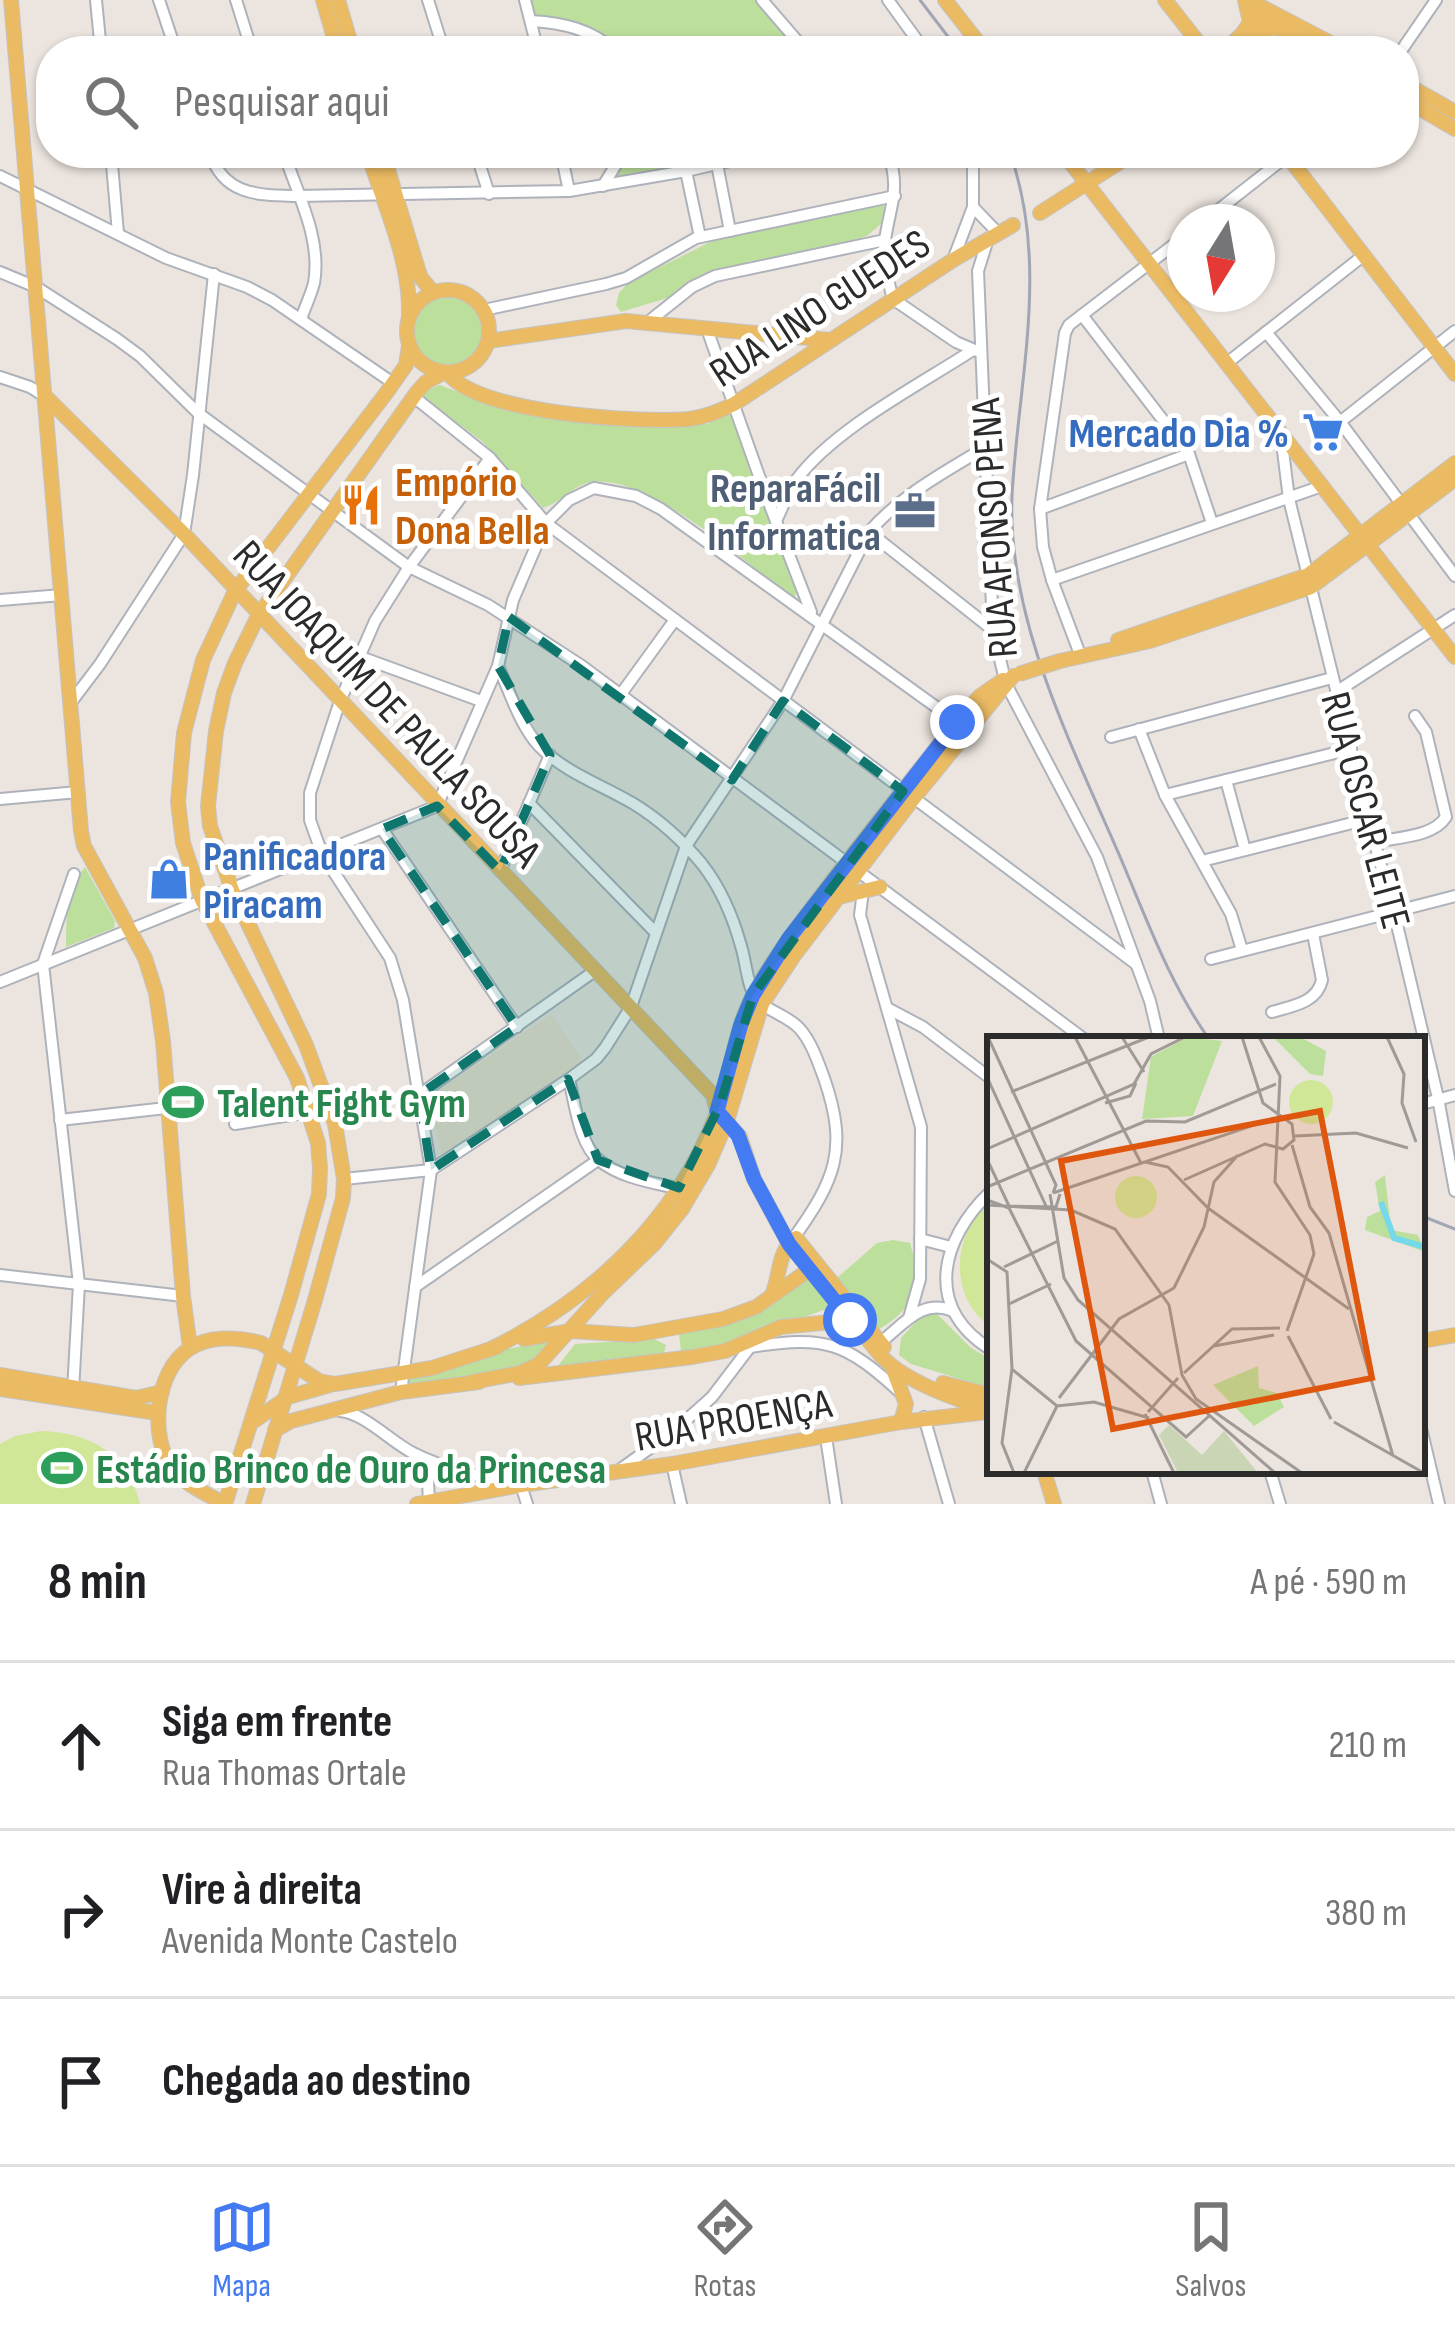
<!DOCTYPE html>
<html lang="pt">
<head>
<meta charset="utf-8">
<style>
  body { margin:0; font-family:"Sofia Sans Condensed",sans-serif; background:#f2f2f2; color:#202124 }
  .compass { position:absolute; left:1167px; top:204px; width:108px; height:108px; border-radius:50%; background:#fff; box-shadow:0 3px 9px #0004; rotate:191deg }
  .stop { position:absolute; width:36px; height:36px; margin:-27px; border:9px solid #447af2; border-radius:50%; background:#fff }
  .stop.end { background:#447af2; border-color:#fff; box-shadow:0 3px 12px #0008 }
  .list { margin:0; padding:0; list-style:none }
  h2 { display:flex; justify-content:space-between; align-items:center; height:156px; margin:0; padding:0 48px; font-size:51px }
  h2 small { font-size:39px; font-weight:400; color:#757577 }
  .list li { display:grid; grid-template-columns:78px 1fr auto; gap:36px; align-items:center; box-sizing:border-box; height:168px; padding:0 48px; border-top:3px solid #e0e0e0 }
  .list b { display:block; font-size:45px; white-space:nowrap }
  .list p { margin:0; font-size:39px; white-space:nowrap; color:#757577 }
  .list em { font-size:39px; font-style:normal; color:#757577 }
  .icon { flex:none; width:66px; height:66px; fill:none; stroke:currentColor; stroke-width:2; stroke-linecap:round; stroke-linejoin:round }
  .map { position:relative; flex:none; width:1455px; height:1504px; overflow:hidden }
  .search { position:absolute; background:#fff; box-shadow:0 3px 9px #0004; left:36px; right:36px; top:36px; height:132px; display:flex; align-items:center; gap:30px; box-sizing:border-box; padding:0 42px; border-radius:48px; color:#757577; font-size:45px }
  .sheet { height:660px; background:#fff }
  nav { display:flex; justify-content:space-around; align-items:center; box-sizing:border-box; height:168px; border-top:3px solid #e0e0e0; background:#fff; font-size:33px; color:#757577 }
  nav a { display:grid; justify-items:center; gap:6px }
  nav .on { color:#447af2 }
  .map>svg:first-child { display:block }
  .education { fill:#eddfce }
  .green { fill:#bce09c }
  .pitch { fill:#d0e798 }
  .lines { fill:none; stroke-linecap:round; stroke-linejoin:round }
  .minor-casing { stroke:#aeb2bb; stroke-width:14 }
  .major-casing { stroke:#c4c4c4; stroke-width:16 }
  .minor { stroke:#fff; stroke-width:10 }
  .major { stroke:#ebbb64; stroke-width:14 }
  .rail { stroke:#a0a6b4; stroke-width:3 }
  .major-bridge-casing { stroke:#c4c4c4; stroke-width:16; stroke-linecap:butt }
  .major-bridge { stroke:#ebbb64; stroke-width:14 }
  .route { stroke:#447af2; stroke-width:15 }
  .marked { fill:#0f766e; fill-opacity:0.2; stroke:#0f766e; stroke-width:9; stroke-dasharray:24 15; stroke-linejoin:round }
  .labels { text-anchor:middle; stroke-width:10; stroke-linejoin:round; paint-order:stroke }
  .street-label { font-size:42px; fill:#2b2b2b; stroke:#fff }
  .shop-label { font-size:42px; font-weight:bold; fill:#366cbe; stroke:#fff; text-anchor:end }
  .food-label { font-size:42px; font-weight:bold; fill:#c56008; stroke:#fff; text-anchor:start }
  .service-label { font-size:42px; font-weight:bold; fill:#4e5e75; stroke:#fff; text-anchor:end }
  .leisure-label { font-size:42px; font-weight:bold; fill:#27864d; stroke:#fff; text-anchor:start }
  .inset-river { fill:none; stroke:#75d9ea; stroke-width:6 }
  .inset-road { fill:none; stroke:#9f9a96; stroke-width:3 }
  .view { fill:#df570e; fill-opacity:0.15; stroke:#df570e; stroke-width:6 }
  .inset-edge { fill:none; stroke:#2b2b2b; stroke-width:6 }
</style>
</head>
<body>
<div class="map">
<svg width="1455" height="1504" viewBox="0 0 1455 1504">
  <rect width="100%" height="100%" fill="#ece4de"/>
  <polygon class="education" points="551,1014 585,1064 442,1157 428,1098"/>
  <g class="green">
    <polygon points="525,0 762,0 806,51 616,51 601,38 531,21"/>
    <polygon points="623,153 765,153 603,186"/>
    <polygon points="859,198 884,206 888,218 868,235 841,246 790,258 750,261 674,296 621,312 616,305 619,293 628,283 748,223 772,215 811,210"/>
    <circle cx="447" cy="332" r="36"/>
    <path d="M440 385 507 411 656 424H707L730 412 797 593 793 598C746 563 650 475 592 482 572 485 562 502 543 508L483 442 423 397 425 390Z"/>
    <path d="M85 867 115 921 114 928 66 947C66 918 66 891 85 867Z"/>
    <path d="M893 1240 910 1243C922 1283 915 1309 879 1329L837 1278 877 1243Z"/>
    <polygon points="806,1276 832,1307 804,1317 765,1325 725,1344 681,1351 679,1334 726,1323"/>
    <polygon points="930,1312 937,1314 971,1348 990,1359 990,1388 911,1364 899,1355 901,1338 924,1313"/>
    <path d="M555 1339C521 1381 461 1379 411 1386L407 1384 408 1378 508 1349Z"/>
    <polygon points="654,1339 666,1345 663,1356 554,1371 575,1344"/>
  </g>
  <g class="pitch">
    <path d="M990 1198V1326C956 1303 952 1256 972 1222 977 1213 984 1206 990 1198Z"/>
    <path d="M41 1431C91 1433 127 1453 140 1504H0V1444L15 1436Z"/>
  </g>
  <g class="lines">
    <g class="minor-casing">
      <g id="minor">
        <polyline points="96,0 101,51"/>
        <polyline points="159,0 176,51"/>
        <polyline points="236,0 252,51"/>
        <polyline points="428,0 444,51"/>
        <polyline points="525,0 538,51"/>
        <polyline points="762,0 806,51"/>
        <polyline points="888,0 925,51"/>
        <path d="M531 21C564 23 590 29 616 51"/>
        <polyline points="1401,51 1436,0"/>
        <polyline points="111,153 118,233"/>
        <path d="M210 153C224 196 259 195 297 196L569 191 686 171 765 153"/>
        <path d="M284 153C297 193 322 239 314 283 311 295 305 307 301 319"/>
        <polyline points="476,153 489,194"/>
        <polyline points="561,153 569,191"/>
        <path d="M888 153C901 188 890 206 885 240 882 260 888 280 893 299L956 342 977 351"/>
        <polyline points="717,164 730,231"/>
        <polyline points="686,171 700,237"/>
        <polyline points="0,176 166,258 247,287 272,300 393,383"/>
        <polyline points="603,186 623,153"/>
        <polyline points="973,207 998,233"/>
        <polyline points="1203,222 1287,156"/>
        <polyline points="988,239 978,271 993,630 1006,684 1097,857 1150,1001 1159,1039"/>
        <polyline points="953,260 973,207 973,153"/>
        <polyline points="0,272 36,287 117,339 140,356 198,413 409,567 488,605 582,666 1084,1039"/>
        <polyline points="484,310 606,284 626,278 696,238 895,196"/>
        <polyline points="1082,315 1189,454 1212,523"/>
        <polyline points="648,322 692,287 715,276 885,240"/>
        <polyline points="707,329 764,490 811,612"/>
        <polyline points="1266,332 1341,423 1455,576"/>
        <polyline points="1227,363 1364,255"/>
        <polyline points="0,377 30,387 46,397"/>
        <polyline points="414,397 490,458 546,523 1136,964"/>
        <polyline points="1340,422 1455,331"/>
        <polyline points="1281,435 1289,499 1368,819 1394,912 1438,1098 1455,1191"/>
        <polyline points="1040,509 1189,454"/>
        <path d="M776 521C783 507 788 491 797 479 834 429 919 385 973 350"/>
        <polyline points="869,532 993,630"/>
        <polyline points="1052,580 1322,486"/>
        <polyline points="0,600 62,595"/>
        <polyline points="358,656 481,701"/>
        <polyline points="1081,657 1052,580 1043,547 1040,509 1065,333 1069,325 1185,236"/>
        <path d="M498 666C510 692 520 726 540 747 566 773 602 785 634 804 660 820 682 840 702 864 720 887 733 917 741 946 746 961 747 986 756 998 767 1012 788 1015 800 1029 812 1043 818 1062 824 1078 849 1150 835 1180 793 1239"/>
        <polyline points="1336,692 1455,615"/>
        <polyline points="621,694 674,621"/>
        <polyline points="72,701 100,664 184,534 193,475 214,274"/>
        <polyline points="1139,729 1165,795 1231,914 1242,950"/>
        <polyline points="1111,737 1332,678"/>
        <polyline points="1226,780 1245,850"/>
        <polyline points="1165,795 1351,749"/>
        <polyline points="0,799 78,792"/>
        <polyline points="529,803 655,932"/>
        <polyline points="382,829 517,1027"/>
        <path d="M1376 842C1399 837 1433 837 1446 817L1426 732 1415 716"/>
        <polyline points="1202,861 1368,819"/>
        <polyline points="500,871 550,755"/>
        <polyline points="863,891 860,915 921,1127 920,1279 909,1318"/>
        <polyline points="1211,959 1455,896"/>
        <polyline points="0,982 437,806 498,666 513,600 546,523 569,500 594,488 636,496 661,509 957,722"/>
        <polyline points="889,1009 923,1027 990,1078"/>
        <path d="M1272 1012C1292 1006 1317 1003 1322 980L1313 934"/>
        <path d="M569 1079C575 1103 579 1145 600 1161 622 1179 657 1183 684 1190"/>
        <polyline points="419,1095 596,970"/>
        <polyline points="1422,1104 1455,1095"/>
        <polyline points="60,1120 166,1108"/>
        <polyline points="235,1124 309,1112"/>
        <path d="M344 1179 431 1170 569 1079 596 1059 605 1048 631 1007 686 846 783 701 869 532C901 495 945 472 986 447"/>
        <path d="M990 1192C941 1239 923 1307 990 1349"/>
        <polyline points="920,1239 951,1247"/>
        <polyline points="0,1275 183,1296"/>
        <polyline points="415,1287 598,1160"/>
        <path d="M874 1342H881C904 1324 922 1298 953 1311"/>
        <path d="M750 1347C827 1335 845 1342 902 1394"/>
        <polyline points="73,1391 79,1284 43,964 74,874"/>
        <polyline points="401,1392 431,1170 403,1000 390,958 322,854 310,820 310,793 340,701 375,621 409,567 490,458"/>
        <path d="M340 1411C364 1413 390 1441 413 1453 447 1470 484 1478 521 1485L527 1504"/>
        <polyline points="924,1417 949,1504"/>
        <polyline points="1422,1432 1439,1504"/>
        <polyline points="826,1437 836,1504"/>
        <polyline points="672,1464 681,1504"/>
        <polyline points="618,1471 675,1430 712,1397 750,1347 749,1342"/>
        <polyline points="1152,1471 1161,1504"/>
        <polyline points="1270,1471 1280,1504"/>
        <polyline points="429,1504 428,1480 431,1462"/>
      </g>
    </g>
    <g class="major-casing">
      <g id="major">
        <polyline points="11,0 81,831 84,846 145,958 156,993 163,1041 183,1296 190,1347"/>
        <polyline points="323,0 338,51"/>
        <polyline points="338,0 353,51"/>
        <polyline points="945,0 985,51"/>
        <polyline points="1165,0 1205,51"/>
        <polyline points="1245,0 1253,35 1253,51"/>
        <polyline points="1258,5 1346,51"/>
        <polyline points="1262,15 1269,51"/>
        <polyline points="1250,17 1265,22 1324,51"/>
        <polyline points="1224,51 1242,34 1251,21"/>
        <polyline points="1404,83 1455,112"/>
        <polyline points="1404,99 1455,129"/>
        <path d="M368 153C384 206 411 260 409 316"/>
        <polyline points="383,153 417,266 421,278 433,292"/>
        <polyline points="1063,153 1455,657"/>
        <polyline points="1285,153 1455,374"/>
        <polyline points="1040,213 1134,153"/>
        <circle cx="448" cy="331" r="41"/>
        <polyline points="488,341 626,321 830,340"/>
        <path d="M447 372C476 414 639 423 689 419 706 417 719 411 734 404L953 260 1013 225"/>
        <path d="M46 397 184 534 713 1095 717 1111 740 1137 754 1179 789 1244 882 1357C905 1381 958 1401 990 1409"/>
        <polyline points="1118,640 1308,575 1455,463"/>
        <polyline points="1060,661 1150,641 1311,587 1455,479"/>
        <polyline points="839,897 880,887"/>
        <polyline points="796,1238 884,1347"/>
        <path d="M772 1295C779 1279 778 1258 789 1244"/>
        <polyline points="524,1339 571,1331 634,1335 723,1319 756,1307 809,1270"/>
        <polyline points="1422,1341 1455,1335"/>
        <path d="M489 1350C591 1300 676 1221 717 1113 732 1073 734 1029 755 992 777 952 806 916 833 880 874 827 915 775 957 722L980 696 1003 680"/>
        <polyline points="893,1369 906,1404 901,1422"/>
        <polyline points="0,1375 136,1398 162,1392"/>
        <polyline points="519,1378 692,1357 725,1351 781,1327 850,1320"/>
        <polyline points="472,1382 520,1373 539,1364 603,1293 654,1244 682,1209 708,1165 727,1121 762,1004 793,957 913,799 1013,676"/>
        <polyline points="943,1383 990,1395"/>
        <polyline points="0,1389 157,1413"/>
        <polyline points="254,1421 288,1397 330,1385"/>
        <polyline points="275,1430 291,1421 401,1392 479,1382"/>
        <polyline points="1044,1471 1054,1504"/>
        <polyline points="225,1504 291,1295 319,1194 320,1168 318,1143 297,1078 202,900 183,843 178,802 184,733 203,660 235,591 387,392 406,365 409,346"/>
        <path d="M225 1504C207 1494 185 1485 172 1468 149 1437 155 1371 189 1349 209 1335 238 1337 261 1343L319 1381 335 1384 432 1368 497 1347"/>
        <polyline points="253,1504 315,1300 343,1198 344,1179 335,1124 306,1045 232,890 210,826 208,806 216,731 224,693 235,663 258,616 417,392 426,382 445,372"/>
        <polyline points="417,1504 521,1485 672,1464 901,1422 987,1412"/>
      </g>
    </g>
    <use href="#minor" class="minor"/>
    <use href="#major" class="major"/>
    <g class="rail">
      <polyline points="920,0 959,51"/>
      <path d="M1010 153C1050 266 1018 381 1012 496 1007 621 1073 747 1121 859 1147 920 1170 984 1209 1039"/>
      <polyline points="1422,1216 1455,1229"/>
    </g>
    <g class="major-bridge-casing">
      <polyline id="major-bridge" points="1019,674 1060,661"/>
    </g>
    <use href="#major-bridge" class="major-bridge"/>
  </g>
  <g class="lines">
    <polyline class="route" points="850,1320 789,1244 754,1179 738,1135 717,1111 741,1024 753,995 789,938 957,722"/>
  </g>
  <path class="marked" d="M509 617 732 780 783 701 903 791 753 995 720 1105 679 1188 598 1160 568 1079 431 1170 419 1095 517 1027 382 829 437 806 500 871 550 755 498 666Z"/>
  <defs>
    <g id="supermarket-bare" transform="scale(3.24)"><path d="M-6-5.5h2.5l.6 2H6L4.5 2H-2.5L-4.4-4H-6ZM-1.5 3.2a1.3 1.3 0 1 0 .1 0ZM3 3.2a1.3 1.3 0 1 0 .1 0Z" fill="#3f7fe0" stroke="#fff" stroke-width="2.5" paint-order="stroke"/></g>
    <g id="restaurant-bare" transform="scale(3.24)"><path d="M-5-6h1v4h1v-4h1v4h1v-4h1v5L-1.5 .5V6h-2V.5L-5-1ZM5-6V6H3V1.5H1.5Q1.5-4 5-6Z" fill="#e8710a" stroke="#fff" stroke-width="2.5" paint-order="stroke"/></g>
    <g id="office-bare" transform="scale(3.24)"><path d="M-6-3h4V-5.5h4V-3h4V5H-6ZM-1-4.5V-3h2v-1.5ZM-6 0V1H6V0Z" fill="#5c6f8a" stroke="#fff" stroke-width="2.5" paint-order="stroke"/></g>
    <g id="shop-bare" transform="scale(3.24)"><path d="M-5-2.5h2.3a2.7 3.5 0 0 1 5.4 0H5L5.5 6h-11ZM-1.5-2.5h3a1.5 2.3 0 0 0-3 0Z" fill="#3f7fe0" stroke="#fff" stroke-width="2.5" paint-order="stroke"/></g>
    <g id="stadium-bare" transform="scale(3.24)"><path d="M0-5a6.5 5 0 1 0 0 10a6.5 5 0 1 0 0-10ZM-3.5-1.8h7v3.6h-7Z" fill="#2e9e5b" stroke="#fff" stroke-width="2.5" paint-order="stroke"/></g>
  </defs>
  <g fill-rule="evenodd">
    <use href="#supermarket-bare" x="1323" y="432"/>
    <use href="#restaurant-bare" x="361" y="505"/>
    <use href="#office-bare" x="915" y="511"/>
    <use href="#shop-bare" x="169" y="879"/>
    <use href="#stadium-bare" x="183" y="1102"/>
    <use href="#stadium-bare" x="62" y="1468"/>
  </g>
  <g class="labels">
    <g class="street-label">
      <text transform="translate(819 307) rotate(-33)" y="15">RUA LINO GUEDES</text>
      <text transform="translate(993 528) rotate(-94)" y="15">RUA AFONSO PENA</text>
      <text transform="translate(388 703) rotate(47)" y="15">RUA JOAQUIM DE PAULA SOUSA</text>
      <text transform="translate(1367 810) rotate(75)" y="15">RUA OSCAR LEITE</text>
      <text transform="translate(733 1419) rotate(-10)" y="15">RUA PROENÇA</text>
    </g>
    <g class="shop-label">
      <text x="1289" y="447">Mercado Dia %</text>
      <text x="203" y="870" text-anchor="start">Panificadora<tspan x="203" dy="48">Piracam</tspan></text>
    </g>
    <g class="food-label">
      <text x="395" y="496">Empório<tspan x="395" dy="48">Dona Bella</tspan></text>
    </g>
    <g class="service-label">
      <text x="881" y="502">ReparaFácil<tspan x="881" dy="48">Informatica</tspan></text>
    </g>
    <g class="leisure-label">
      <text x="217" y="1117">Talent Fight Gym</text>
      <text x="96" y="1483">Estádio Brinco de Ouro da Princesa</text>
    </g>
  </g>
  <g transform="translate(987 1036)">
    <rect width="438" height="438" fill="#ece4de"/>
    <path d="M201 1 235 5 206 80 155 83 164 21ZM313 1 339 15 336 40 323 38 288 3ZM398 139 404 194 431 199 438 216 378 194 380 181 393 175 388 146ZM271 330 272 352 290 357 297 371 267 390 226 349Z" fill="#bce09c"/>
    <path d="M182 389 215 419 237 395 271 437H191L172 399Z" fill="#c9d5b5"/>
    <path d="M302 66a22 22 0 1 1 44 0a22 22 0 1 1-44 0ZM128 161a21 21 0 1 1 42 0a21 21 0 1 1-42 0Z" fill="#d0e798"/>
    <path class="inset-river" d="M394 166 407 202 438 211"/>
    <path class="inset-road" d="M1 1 69 149 66 157M88 1 154 127M135 1 157 36M272 1 293 40 288 146 323 199 327 218 300 295M400 1 417 38 415 67 429 106M0 41 59 170M24 56 162 1M118 67 143 60 149 47M308 100 369 97 421 112M305 109 323 171 342 197 406 420M0 113 147 48 164 18 198 1M0 123 22 170 69 171 73 158M158 126 181 131 221 172 362 273M197 144 278 108 296 113 307 104 305 88 276 67 255 1M0 151 159 85 198 86 289 48M66 157 288 82M63 158 77 242 91 264 288 437M0 164 22 172 89 305 199 401 222 380M0 169 84 174 128 193 182 269 195 339 209 363 315 437M0 223 20 236 25 333 15 407 27 437M17 231 71 205M22 268 64 248M301 300 344 383M227 310 287 299M26 334 70 370 107 366 162 382M197 337 245 293 293 292M72 362 132 283 187 252 217 191 227 146 251 119M161 376 191 342M158 378 187 437M347 386 437 437M37 437 70 370"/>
    <path class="view" d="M333 75 385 342 126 393 74 125Z"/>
    <rect width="438" height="438" class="inset-edge"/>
  </g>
</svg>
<svg class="compass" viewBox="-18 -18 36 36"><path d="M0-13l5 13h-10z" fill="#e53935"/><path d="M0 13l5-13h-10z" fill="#757577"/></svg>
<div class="stop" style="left:850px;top:1320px"></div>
<div class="stop end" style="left:957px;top:722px"></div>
<div class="search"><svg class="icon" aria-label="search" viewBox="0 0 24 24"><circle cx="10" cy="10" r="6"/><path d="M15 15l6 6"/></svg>Pesquisar aqui</div>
</div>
<section class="sheet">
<h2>8 min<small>A pé · 590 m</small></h2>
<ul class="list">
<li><svg class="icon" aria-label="ahead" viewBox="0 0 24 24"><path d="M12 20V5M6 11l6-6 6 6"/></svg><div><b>Siga em frente</b><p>Rua Thomas Ortale</p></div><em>210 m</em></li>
<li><svg class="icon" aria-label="right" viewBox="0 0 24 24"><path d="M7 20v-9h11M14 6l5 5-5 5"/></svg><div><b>Vire à direita</b><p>Avenida Monte Castelo</p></div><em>380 m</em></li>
<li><svg class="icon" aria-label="arrive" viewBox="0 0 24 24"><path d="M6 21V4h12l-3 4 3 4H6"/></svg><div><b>Chegada ao destino</b></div></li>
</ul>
</section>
<nav>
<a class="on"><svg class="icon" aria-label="map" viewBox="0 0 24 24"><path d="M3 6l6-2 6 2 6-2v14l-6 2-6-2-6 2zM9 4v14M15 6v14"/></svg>Mapa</a>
<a><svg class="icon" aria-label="directions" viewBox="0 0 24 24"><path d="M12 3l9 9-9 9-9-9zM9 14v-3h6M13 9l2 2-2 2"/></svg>Rotas</a>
<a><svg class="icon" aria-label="saved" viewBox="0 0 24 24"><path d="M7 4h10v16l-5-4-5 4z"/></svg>Salvos</a>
</nav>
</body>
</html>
